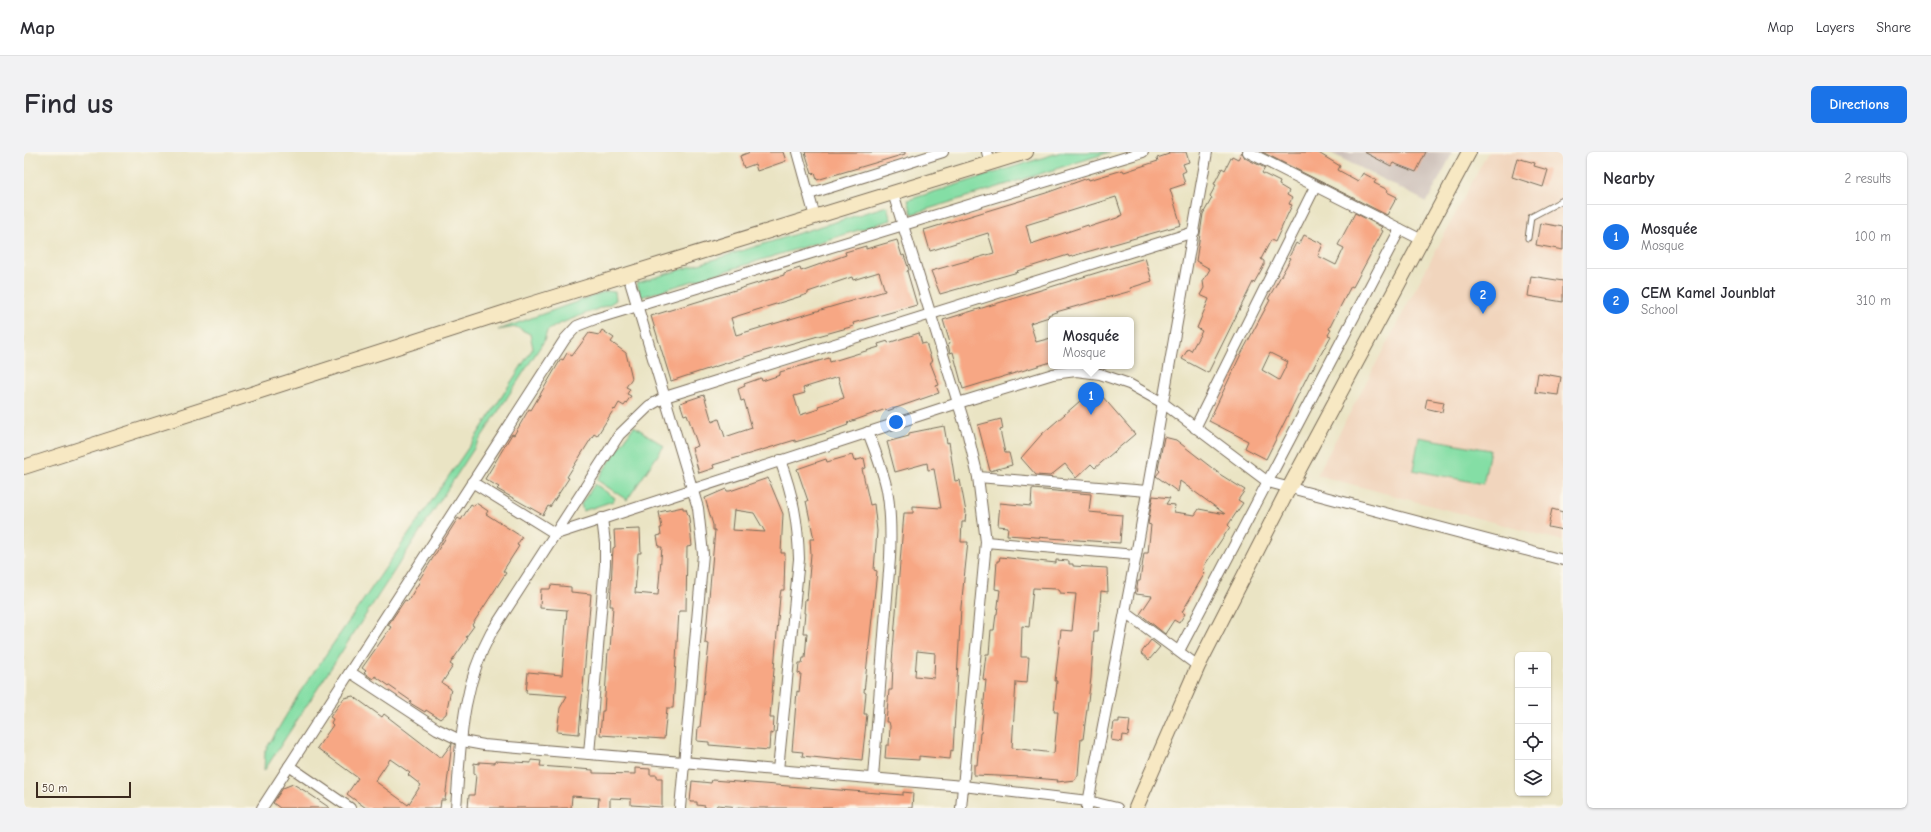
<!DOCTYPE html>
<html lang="en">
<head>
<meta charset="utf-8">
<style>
  body { margin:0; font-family:"Comic Neue",sans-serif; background:#f2f2f3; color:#2b2b33 }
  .controls { position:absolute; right:12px; bottom:12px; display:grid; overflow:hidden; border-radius:6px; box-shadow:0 1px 3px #0004 }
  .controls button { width:36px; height:36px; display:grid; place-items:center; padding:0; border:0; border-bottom:1px solid #e1e1e2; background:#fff; color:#2b2b33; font:20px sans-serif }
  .scale { position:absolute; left:12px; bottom:10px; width:95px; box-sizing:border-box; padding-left:4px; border:2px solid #3b2a1e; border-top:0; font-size:11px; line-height:14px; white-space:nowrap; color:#3b2a1e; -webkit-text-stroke:3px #fbf7ec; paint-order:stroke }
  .you { position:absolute; left:872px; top:270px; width:14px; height:14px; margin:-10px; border:3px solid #fff; border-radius:50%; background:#1a73e8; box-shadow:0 0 0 6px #1a73e833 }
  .badge { display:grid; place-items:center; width:26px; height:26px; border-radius:50%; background:#1a73e8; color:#fff; font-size:13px; font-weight:700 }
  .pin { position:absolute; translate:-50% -33px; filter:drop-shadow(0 1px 2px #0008) }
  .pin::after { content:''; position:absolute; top:21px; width:14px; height:12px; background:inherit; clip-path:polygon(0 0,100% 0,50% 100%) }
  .popup { position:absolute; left:1024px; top:165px; width:86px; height:52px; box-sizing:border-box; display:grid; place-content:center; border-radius:6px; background:#fff; filter:drop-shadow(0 1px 3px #0005); font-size:13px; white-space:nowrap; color:#7c7c81 }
  .popup b { font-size:15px; color:#2b2b33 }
  .popup::after { content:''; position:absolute; left:50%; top:100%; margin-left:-8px; border:8px solid transparent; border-top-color:#fff }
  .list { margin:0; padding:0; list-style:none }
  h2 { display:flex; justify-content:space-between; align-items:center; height:52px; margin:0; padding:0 16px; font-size:17px }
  h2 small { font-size:13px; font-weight:400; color:#7c7c81 }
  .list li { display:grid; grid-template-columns:26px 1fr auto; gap:12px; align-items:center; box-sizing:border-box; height:64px; padding:0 16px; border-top:1px solid #e1e1e2 }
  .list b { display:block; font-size:15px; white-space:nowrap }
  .list p { margin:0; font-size:13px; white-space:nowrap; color:#7c7c81 }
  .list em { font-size:13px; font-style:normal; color:#7c7c81 }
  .icon { flex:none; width:22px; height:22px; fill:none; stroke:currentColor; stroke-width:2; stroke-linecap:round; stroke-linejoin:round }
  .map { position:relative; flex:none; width:1539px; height:656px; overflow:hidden; border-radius:6px }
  header { display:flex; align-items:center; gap:24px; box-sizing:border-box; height:56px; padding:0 20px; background:#fff; border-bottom:1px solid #e1e1e2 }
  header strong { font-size:19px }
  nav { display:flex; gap:22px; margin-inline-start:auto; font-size:14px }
  .intro { display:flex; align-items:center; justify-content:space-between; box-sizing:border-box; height:96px; padding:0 24px }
  h1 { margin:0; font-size:28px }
  .button { padding:10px 18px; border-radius:6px; background:#1a73e8; color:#fff; font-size:14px; font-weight:700 }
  main { display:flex; gap:24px; padding:0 24px }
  aside { flex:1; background:#fff; border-radius:6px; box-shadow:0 1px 3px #0004 }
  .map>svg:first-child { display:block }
  .built { fill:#f1d5bd }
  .industrial { fill:#cec1ba }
  .green { fill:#84dea5; stroke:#608462 }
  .building { fill:#f7a784; fill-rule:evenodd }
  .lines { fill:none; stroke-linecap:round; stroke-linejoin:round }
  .lane-casing { stroke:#786b58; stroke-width:7 }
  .street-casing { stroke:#786b58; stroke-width:12 }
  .secondary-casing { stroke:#786b58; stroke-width:16 }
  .lane { stroke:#fff; stroke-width:5 }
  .street { stroke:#fff; stroke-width:10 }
  .secondary { stroke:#f7e8c3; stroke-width:14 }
</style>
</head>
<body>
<header>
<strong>Map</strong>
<nav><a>Map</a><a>Layers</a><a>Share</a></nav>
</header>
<div class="intro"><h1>Find us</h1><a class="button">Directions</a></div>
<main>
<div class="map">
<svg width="1539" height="656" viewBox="0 0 1539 656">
  <rect width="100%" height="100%" fill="#fbf7ec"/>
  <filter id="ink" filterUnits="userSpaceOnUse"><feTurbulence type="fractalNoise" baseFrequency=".025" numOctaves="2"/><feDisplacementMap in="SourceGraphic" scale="8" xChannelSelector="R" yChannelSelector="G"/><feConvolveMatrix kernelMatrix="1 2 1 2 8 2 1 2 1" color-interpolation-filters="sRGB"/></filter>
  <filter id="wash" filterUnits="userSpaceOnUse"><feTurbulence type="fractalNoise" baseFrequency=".012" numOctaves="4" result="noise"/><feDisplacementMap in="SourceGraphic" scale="16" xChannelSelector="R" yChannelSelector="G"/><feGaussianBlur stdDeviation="0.9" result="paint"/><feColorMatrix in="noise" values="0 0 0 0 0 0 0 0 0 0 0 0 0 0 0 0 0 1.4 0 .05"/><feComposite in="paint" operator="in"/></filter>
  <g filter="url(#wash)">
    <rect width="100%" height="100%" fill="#eae4c4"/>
    <polygon class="built" points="1464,0 1539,0 1539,389 1293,323"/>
    <polygon class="industrial" points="1305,0 1429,0 1403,50"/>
    <g class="green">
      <polygon points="1037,0 1086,0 888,62 884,48"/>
      <polygon points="863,54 867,68 617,145 613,131"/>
      <polygon points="583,139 591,140 592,148 586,152 535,172 523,179 520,189 240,619 241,599 276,540 453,283 509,196 506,182 492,175 474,178"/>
      <polygon points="610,274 640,294 603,348 573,328"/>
      <polygon points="1395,285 1466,298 1459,332 1389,318"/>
      <polygon points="571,332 591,346 589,349 559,359 557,352"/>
    </g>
    <g id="blocks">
      <g class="building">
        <polygon points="726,0 759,0 762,9 733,19 731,12 720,16 716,4"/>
        <polygon points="781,0 881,0 881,2 793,28 791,21 788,22"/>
        <path d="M1144 0H1162L1165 10 1159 12 1162 19 1158 21 1161 32 1146 37 1157 73 1045 105 1044 103 993 119 994 120 916 142 907 119 970 101 964 81 906 99 900 78 1022 41 1064 26 1065 28 1099 18 1100 20 1134 9 1133 6 1145 2ZM1092 45 1098 63 1093 66 1065 75 1064 73 1007 92 1002 73Z"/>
        <polygon points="1218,0 1221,6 1241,16 1238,21 1256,30 1255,33 1265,39 1263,43 1268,46 1265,52 1268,53 1251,90 1247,88 1237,107 1240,109 1240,113 1230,131 1229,130 1184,221 1158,207 1164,197 1167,199 1178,179 1173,176 1185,147 1176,143 1180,136 1179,129 1186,117 1172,109 1179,62 1188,46 1186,44 1192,33 1190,32 1198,16 1201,18 1208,4 1214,7"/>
        <polygon points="1238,0 1293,0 1316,14 1314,18 1334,29 1339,21 1352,28 1350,31 1364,38 1363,40 1373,45 1363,63"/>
        <polygon points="1340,0 1402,0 1392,20 1369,11 1367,14"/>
        <polygon points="1493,6 1511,11 1510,14 1524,18 1519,35 1488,25"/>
        <path d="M1331 61 1358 75 1356 77 1359 79 1329 135 1327 134 1314 159 1305 177 1307 178 1304 183 1307 184 1287 220 1286 219 1242 307 1221 296 1224 289 1185 269 1217 202 1246 148 1244 147 1267 106 1265 105 1272 91 1275 93 1280 83 1299 92 1294 104 1312 113 1320 96 1314 93ZM1246 201 1264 210 1255 228 1238 218Z"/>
        <polygon points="1516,71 1539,75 1539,98 1512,93"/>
        <path d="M873 88 878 104 880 103 885 118 883 119 893 153 829 171 830 174 730 202 647 229 627 164 760 123V121L776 116 777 119 822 103 821 100 842 94V97ZM855 120 861 139 712 183 707 166 784 142V140L828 125 829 128Z"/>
        <polygon points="1121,106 1128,129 1106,136 1107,139 1032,160 1024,163 1025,165 1006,171 1012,190 1027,186 1027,210 939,237 929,200 926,201 924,192 926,191 919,168"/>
        <polygon points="1507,124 1539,129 1539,150 1504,144"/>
        <polygon points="578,178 590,186 587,190 602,201 608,226 602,235 606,237 603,242 607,244 600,254 595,251 591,258 590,257 573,284 570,282 543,325 545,326 526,355 524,354 519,363 473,337 475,335 461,327 488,282 490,283 505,257 507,258 537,207 539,208 543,201 548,204 565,181 575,183"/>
        <path d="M895 181 898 192 902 191 908 210H906L915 233 912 234 915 241 863 259 862 257 823 271 824 273 802 281 771 290V288L689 313 690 316 675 321 668 296 674 294 663 262 660 263 656 251 680 243 688 270 695 267 701 285 728 276 720 248 717 249 714 237 721 234 720 232 737 226 738 229 756 223V220L805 206 806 210 832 202 855 195 854 192 864 189V191ZM814 225 820 246 794 254 795 257 776 263 770 244 781 241 779 236Z"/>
        <polygon points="1514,221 1537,225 1534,243 1511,240"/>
        <polygon points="1071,236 1111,282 1071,316 1067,312 1052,326 1041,312 1026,324 1012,323 997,306 1018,282"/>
        <polygon points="1403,247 1420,250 1418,260 1401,256"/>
        <polygon points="977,267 979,277 976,278 981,301 985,301 988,313 966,319 954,273"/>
        <path d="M920 274 923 291 925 290 931 329 936 328 942 360 941 370H938L937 390H944L937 455 929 599 927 598 926 607 895 604V608L861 606 862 593H865L866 574 865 570H862L865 538H868L869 511 868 510 880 361H889V354L917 356 910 317 904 318 903 311 871 320 863 290 885 284V281ZM893 499 911 501 910 526 891 524Z"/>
        <polygon points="1140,285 1152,288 1197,323 1221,338 1214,348 1219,351 1204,373 1206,375 1180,414 1181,415 1179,419 1181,421 1158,460 1161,462 1155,471 1150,468 1141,482 1116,462 1128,444 1112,442 1114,429 1116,429 1120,401 1124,401 1127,373 1124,372 1129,344 1146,346 1142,352 1151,353 1150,360 1171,363 1175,357 1201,362 1156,329 1154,340 1132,324 1136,319 1134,317"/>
        <polygon points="828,303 830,309 840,306 842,316 838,317 846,353 850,352 853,379 850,418 853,419 840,540 842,541 840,562 843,562 838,608 818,606 817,608 778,604 779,600 768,599 773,539 775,540 777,522 774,521 775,511 778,511 779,506 781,506 783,481 779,481 781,461 780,461 781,447 783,448 787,402 786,387 790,387 782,349 784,349 773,317 802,307 803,310"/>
        <path d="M744 326 759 362 757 401H761L760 438H757L756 444 746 566H750L749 582 746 581 745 598 685 593V590L673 589 674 575H676L685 492 681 491 691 378H689V373L681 346 702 337 703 339H706ZM710 358 730 361 741 380 708 378Z"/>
        <polygon points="1008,337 1067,342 1065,360 1098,363 1096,391 983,383 984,375 974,374 976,351 1007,354"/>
        <polygon points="452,351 464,359 462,362 498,385 493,393 495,394 479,419 482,421 448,473 450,474 442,485 444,486 426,512 429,514 418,531 427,537 422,562 416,567 402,558 401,560 386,551 387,549 351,524 349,527 340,521 342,519 338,516 367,475 364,473 381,448 384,449 396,429 395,428 434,366 437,368 447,352 450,354"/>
        <polygon points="659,355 659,357 662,357 665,366 668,394 663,395 662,459 655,459 649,556 643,556 640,587 576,583 578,559 580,559 584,498 586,498 589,454 586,454 589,396 591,395 590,378 616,377 617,401 614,401 611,441 634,443 638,395 635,395 633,384 637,383 636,376 638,376 635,360"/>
        <polygon points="1528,357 1539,360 1539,378 1524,375"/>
        <path d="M976 405 1032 411V408L1045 409V412H1049V414L1083 416 1084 440 1077 439 1074 479H1070L1067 526 1059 587H1057L1054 623 1051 628 1033 630 1034 628 998 625 950 623V613H953L956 581H957L962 528 959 527 962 502H965L967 478H970L972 462H973L976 438 971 437 973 409H975ZM1009 436 1033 437 1036 439V441L1052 442 1048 479 1037 478 1031 529H1033L1030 560H1034L1030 601 988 596 992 530 1003 531 1005 505H997L998 474 1005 475Z"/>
        <polygon points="527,433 547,435 547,440 567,442 555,582 533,580 536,556 543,544 502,541 504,520 538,523 543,458 516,456 517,437 526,437"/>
        <polygon points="1127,488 1136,495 1125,508 1117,501"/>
        <path d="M329 544 358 565 360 562 417 606 428 591 421 648H417L416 656H342L323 642 334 626 293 596 309 573 307 571 309 567 306 565 320 546ZM366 607 386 621 384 623 397 633 384 653 351 629Z"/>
        <polygon points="1095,567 1106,568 1104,584 1099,583 1098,590 1087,588 1090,570 1095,570"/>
        <polygon points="507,608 517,609 516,614 569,618 569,621 611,622 611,616 626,617 626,623 633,623 633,626 638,626 638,655 607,653 607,647 586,646 586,656 574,656 575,646 548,644 547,656 444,656 445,643 450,643 452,623 450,622 450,611 455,612 455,610 471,611 471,609 507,611"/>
        <polygon points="688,628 879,643 879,640 889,641 888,656 727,656 693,653 692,656 681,656 681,654 673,653 673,650 666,650 668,629 687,631"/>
        <polygon points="269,632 281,639 306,656 256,656 249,651 259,636"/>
      </g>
    </g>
  </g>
  <g filter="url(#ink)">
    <use href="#blocks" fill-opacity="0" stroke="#786b58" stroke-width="1"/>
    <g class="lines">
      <g class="lane-casing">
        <polyline id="lane" points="1504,86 1507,65 1539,48"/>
      </g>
      <g class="street-casing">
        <g id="street">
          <polyline points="773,0 791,65"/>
          <polyline points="963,0 966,11"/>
          <polyline points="1224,0 1398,88"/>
          <polyline points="869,41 944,283 954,325 962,390 937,656"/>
          <polyline points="785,42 919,0"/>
          <polyline points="604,123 674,356 679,402 656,656"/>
          <polyline points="1171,276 1291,35"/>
          <path d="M844 280C851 299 859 318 863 338 867 360 867 383 866 406L849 625"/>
          <polyline points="954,325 1123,339"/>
          <polyline points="448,330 532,382 934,251 1029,222 1052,219 1076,222 1105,232 1139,251 1244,330 1539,408"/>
          <polyline points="962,390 1112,403"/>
          <polyline points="1101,460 1174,514"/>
          <polyline points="1155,499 1376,77"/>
          <polyline points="326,520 413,577 438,589 460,593 939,634 1064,649 1093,656"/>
          <polyline points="565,602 581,412 581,391 578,366"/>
          <polyline points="265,614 326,656"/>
          <path d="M754 618 775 407C774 370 769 343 756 308"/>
          <polyline points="238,656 541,187 553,174 571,167 1119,0"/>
          <path d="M432 656C437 594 436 538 467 481L595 283 625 254 641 245 1170 80"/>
          <polyline points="1063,656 1112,403 1183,0"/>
        </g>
      </g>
      <g class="secondary-casing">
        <g id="secondary">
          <polyline points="0,315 504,153 1002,0"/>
          <polyline points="1112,656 1174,514 1265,336 1445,0"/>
        </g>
      </g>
      <use href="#lane" class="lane"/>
      <use href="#street" class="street"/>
      <use href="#secondary" class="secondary"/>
    </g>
  </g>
</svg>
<div class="controls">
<button>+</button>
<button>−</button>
<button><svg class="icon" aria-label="locate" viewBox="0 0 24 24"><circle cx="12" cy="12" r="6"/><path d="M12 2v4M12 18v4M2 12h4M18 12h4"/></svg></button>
<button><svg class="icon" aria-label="layers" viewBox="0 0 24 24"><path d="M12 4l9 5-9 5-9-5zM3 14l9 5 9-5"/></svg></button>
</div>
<div class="scale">50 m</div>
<div class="you"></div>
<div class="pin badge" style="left:1067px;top:263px">1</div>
<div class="popup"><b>Mosquée</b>Mosque</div>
<div class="pin badge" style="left:1459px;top:162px">2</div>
</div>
<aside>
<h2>Nearby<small>2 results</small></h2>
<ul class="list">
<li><span class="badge">1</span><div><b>Mosquée</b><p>Mosque</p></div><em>100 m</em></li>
<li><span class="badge">2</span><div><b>CEM Kamel Jounblat</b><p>School</p></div><em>310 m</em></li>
</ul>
</aside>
</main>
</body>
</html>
